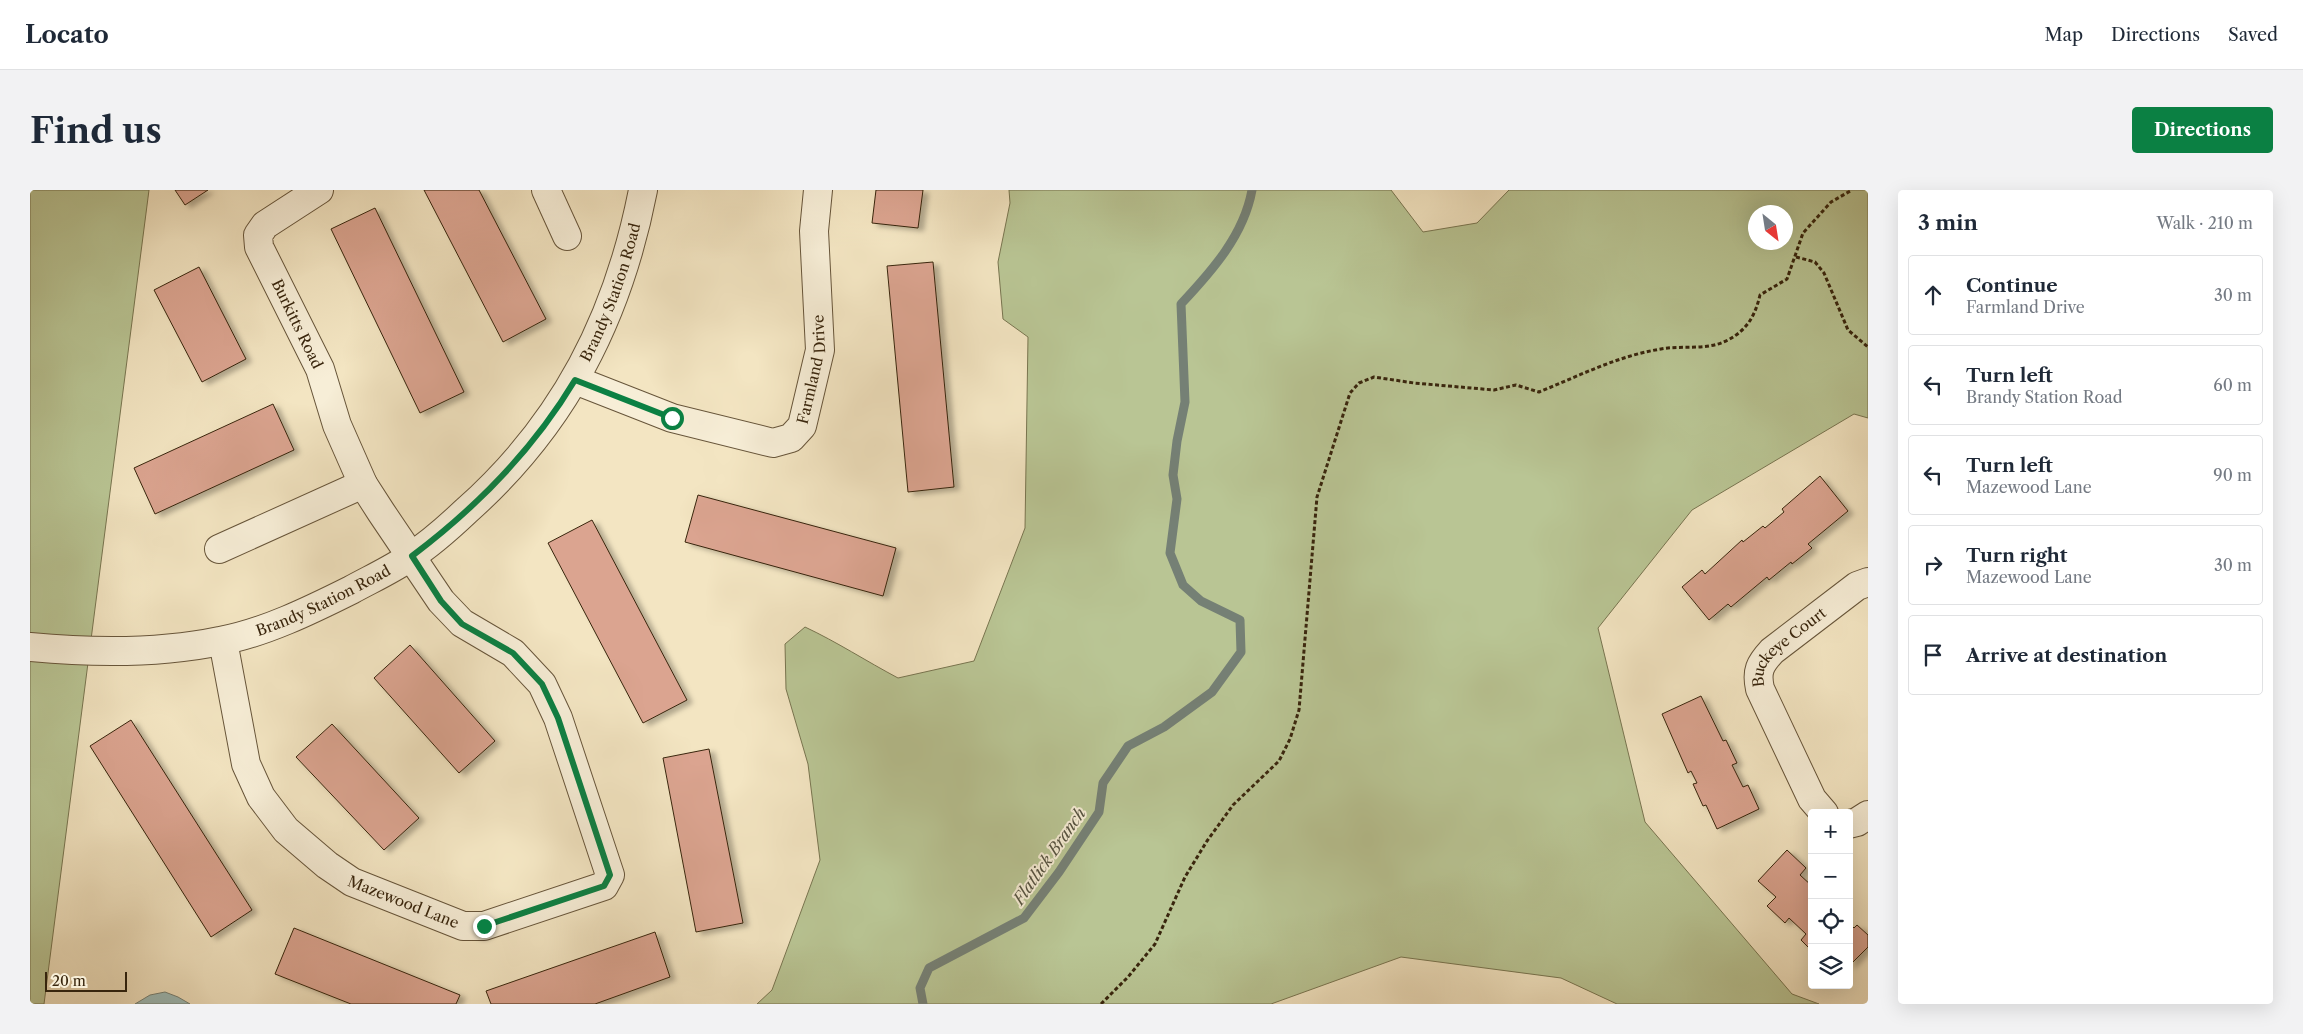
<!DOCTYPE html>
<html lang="en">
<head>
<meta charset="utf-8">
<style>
  body { margin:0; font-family:"Libre Caslon Text",serif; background:#f2f2f3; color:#1f2937 }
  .controls { position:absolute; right:15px; bottom:15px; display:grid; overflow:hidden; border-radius:5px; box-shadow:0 5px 20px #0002 }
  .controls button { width:45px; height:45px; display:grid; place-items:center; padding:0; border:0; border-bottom:1px solid #e0e1e3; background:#fff; color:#1f2937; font:25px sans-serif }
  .compass { position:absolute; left:1718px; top:15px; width:45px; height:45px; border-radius:50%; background:#fff; box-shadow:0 5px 20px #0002; rotate:150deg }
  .scale { position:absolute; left:15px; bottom:12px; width:82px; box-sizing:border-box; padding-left:5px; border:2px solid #38250d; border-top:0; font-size:14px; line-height:18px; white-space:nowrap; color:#38250d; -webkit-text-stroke:4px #f7eed7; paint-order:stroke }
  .stop { position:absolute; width:15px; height:15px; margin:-11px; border:4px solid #0b8043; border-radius:50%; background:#fff }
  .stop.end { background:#0b8043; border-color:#fff; box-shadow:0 1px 5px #0008 }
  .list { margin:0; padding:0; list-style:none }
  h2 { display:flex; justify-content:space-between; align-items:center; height:65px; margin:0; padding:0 20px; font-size:21px }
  h2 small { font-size:16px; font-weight:400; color:#747a83 }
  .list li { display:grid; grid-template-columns:32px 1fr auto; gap:15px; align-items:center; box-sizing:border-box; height:80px; margin:0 10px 10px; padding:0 10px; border:1px solid #e0e1e3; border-radius:5px }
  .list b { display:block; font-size:19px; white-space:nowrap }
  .list p { margin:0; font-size:16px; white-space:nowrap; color:#747a83 }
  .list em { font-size:16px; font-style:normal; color:#747a83 }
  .icon { flex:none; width:28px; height:28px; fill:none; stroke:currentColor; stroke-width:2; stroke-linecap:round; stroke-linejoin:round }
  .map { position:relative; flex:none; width:1838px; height:814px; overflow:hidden; border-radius:5px }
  header { display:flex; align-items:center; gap:30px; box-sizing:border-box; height:70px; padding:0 25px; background:#fff; border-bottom:1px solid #e0e1e3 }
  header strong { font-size:24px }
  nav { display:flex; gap:28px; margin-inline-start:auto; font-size:18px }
  .intro { display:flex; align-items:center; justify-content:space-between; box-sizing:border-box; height:120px; padding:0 30px }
  h1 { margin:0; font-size:35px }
  .button { padding:12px 22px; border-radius:5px; background:#0b8043; color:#fff; font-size:18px; font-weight:700 }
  main { display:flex; gap:30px; padding:0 30px }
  aside { flex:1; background:#fff; border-radius:5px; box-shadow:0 5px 20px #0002 }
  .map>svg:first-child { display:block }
  .green { fill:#b9c594; stroke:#787550; fill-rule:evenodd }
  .water { fill:#9dbdba; stroke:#758075 }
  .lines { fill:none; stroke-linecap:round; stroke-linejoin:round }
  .stream { stroke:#758075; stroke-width:9 }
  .building { fill:#dba490; stroke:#38250d; filter:url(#shadow) }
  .minor-casing { stroke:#67553a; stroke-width:30 }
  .path { stroke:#38250d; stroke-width:3; stroke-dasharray:4 2.5; stroke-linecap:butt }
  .minor { stroke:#f7eed7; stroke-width:28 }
  .route { stroke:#0b8043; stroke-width:6 }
  .labels { text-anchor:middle; stroke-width:4; stroke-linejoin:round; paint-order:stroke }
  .street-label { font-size:15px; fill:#38250d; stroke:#f7eed7 }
  .water-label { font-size:16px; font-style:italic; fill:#565341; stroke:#f7eed7 }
</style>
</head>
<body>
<header>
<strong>Locato</strong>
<nav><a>Map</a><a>Directions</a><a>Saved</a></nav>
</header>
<div class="intro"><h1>Find us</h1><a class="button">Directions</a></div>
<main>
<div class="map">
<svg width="1838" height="814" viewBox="0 0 1838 814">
  <defs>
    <filter id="shadow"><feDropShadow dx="5.5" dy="3" stdDeviation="2.5" flood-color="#0004"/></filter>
  </defs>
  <rect width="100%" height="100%" fill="#f3e5c2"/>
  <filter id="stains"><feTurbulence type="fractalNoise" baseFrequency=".004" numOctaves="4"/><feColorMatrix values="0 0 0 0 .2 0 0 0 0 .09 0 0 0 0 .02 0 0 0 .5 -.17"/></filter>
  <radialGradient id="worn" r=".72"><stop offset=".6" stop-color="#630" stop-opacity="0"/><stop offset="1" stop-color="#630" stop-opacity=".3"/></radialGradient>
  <g class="green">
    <polygon points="0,0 119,0 14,814 0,814"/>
    <path d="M979 0H1361L1393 42 1447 33 1479 0H1838V228L1824 224 1662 320 1568 438 1615 632 1762 804 1789 814H1587L1531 788 1371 767 1241 814H727L742 800 790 670 778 574 756 499 755 454 775 437C807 452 836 471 868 488L944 471 995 338 998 147 973 129 968 72 980 13ZM1756 22V52H1726V22Z"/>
  </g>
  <polygon class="water" points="135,802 148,807 160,814 105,814 120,805"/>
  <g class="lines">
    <path class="stream" d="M893 814 890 798 899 778 994 728 1029 682 1069 622 1073 593 1098 556 1134 537 1182 502 1211 462 1210 430 1171 411 1153 395 1140 363 1147 309 1143 285 1147 251 1155 212 1151 114C1182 81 1214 45 1222 0"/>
  </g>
  <g class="building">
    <polygon points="145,0 178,0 155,15"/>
    <polygon points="394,0 449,0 516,129 473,152"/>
    <polygon points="846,0 893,0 888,38 842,33"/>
    <polygon points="345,18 434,202 390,223 301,39"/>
    <polygon points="903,72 924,297 878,302 857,76"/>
    <polygon points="169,77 216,169 172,192 124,100"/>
    <polygon points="243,214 264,260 125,324 104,278"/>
    <polygon points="1790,286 1818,321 1778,354 1782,358 1762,374 1761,372 1739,390 1737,387 1701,417 1698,414 1679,430 1652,397 1672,380 1675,384 1712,350 1713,352 1733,336 1735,338 1754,322 1752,319"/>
    <polygon points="668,305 866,358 853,406 655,352"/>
    <polygon points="562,330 657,510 613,533 518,353"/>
    <polygon points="380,455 465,551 429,583 344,488"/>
    <polygon points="1671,506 1693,551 1696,550 1707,573 1702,575 1713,597 1718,595 1729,619 1687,639 1676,615 1673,616 1663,594 1667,593 1661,581 1658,583 1632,524"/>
    <polygon points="101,530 222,720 181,747 60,556"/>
    <polygon points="302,534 389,628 354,660 266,567"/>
    <polygon points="679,559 713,733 666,742 633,568"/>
    <polygon points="1757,660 1776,678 1770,685 1782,696 1782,761 1771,750 1776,744 1759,728 1755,733 1737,716 1746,707 1728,691"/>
    <polygon points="1819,733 1824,738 1827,735 1838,745 1838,757 1819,776"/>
    <polygon points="264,738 430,805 426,814 321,814 245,784"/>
    <polygon points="625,742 640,787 565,814 461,814 456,801"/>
  </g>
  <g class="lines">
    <g class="minor-casing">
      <g id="minor">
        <polyline points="516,0 537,46"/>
        <path id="s1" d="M545 190 642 228 743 253 761 248 772 236 790 160 784 41 788 0"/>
        <polyline points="189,359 333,294"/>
        <path id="s2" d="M193 451 216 574 231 607 256 640 297 675 322 692 433 736H454L574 696 580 685 528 528 512 494 483 463 432 433 411 411 351 322 333 294 307 235 290 179 229 57 228 45 235 35 289 0"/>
        <path id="s3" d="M0 457C63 463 128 464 190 451 234 443 281 420 321 400 341 389 361 380 380 367 400 354 418 338 436 321 534 234 588 128 613 0"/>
        <path id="s4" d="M1794 623 1782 609 1730 499C1726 481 1730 474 1742 461L1827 396 1838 392"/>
        <polyline points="1819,634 1827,632 1838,625"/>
      </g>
    </g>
    <g class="path">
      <polyline points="1766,67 1785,72 1794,83 1818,140 1838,157"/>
      <path d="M1071 814 1098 787 1125 754 1155 687 1177 651 1203 615 1249 571 1260 549 1269 520 1287 307 1320 203 1329 193 1344 187 1384 193 1464 200 1486 195 1509 202C1549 186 1587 166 1631 159 1653 155 1677 161 1698 150 1717 140 1725 126 1730 105L1757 89 1773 43 1801 12 1822 0"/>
    </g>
    <use href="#minor" class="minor"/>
  </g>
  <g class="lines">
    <path class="route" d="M454 736 574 696 580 685 528 528 512 494 483 463 432 434 411 411 382 366C447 317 503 260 545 190L642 228"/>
  </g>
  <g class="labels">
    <g class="street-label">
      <text dy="5" stroke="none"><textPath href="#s3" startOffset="738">Brandy Station Road</textPath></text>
      <text transform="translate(267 134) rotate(64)" y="5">Burkitts Road</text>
      <text dy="5" stroke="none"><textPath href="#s1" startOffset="301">Farmland Drive</textPath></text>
      <text dy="5" stroke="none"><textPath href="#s3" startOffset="302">Brandy Station Road</textPath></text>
      <text dy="5" stroke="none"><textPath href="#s4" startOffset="195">Buckeye Court</textPath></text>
      <text dy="5" stroke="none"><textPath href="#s2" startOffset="342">Mazewood Lane</textPath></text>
    </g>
    <g class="water-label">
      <text transform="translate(1019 666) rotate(-55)" y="6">Flatlick Branch</text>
    </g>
  </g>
  <rect width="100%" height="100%" filter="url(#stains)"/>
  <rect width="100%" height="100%" fill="url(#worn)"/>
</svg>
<div class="controls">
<button>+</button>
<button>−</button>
<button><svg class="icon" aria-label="locate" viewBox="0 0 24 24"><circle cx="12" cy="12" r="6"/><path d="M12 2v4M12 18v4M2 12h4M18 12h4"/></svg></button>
<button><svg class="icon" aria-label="layers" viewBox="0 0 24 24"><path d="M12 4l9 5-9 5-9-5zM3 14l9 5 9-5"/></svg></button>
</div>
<svg class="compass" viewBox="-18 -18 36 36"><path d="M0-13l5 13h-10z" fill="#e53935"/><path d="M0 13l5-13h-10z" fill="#747a83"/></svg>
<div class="scale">20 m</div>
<div class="stop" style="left:642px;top:228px"></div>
<div class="stop end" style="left:454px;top:736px"></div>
</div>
<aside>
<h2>3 min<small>Walk · 210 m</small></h2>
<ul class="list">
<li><svg class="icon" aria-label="ahead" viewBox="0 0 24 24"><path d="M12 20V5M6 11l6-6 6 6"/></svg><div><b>Continue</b><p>Farmland Drive</p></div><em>30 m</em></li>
<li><svg class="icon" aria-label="left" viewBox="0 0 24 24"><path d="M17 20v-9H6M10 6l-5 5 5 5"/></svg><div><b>Turn left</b><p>Brandy Station Road</p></div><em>60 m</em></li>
<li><svg class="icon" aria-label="left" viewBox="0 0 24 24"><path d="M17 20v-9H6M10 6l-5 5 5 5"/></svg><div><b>Turn left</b><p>Mazewood Lane</p></div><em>90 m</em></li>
<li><svg class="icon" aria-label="right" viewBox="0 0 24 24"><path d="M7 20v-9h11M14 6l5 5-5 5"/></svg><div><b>Turn right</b><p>Mazewood Lane</p></div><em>30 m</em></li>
<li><svg class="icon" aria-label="arrive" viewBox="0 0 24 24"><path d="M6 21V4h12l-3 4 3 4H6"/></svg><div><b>Arrive at destination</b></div></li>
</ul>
</aside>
</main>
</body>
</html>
